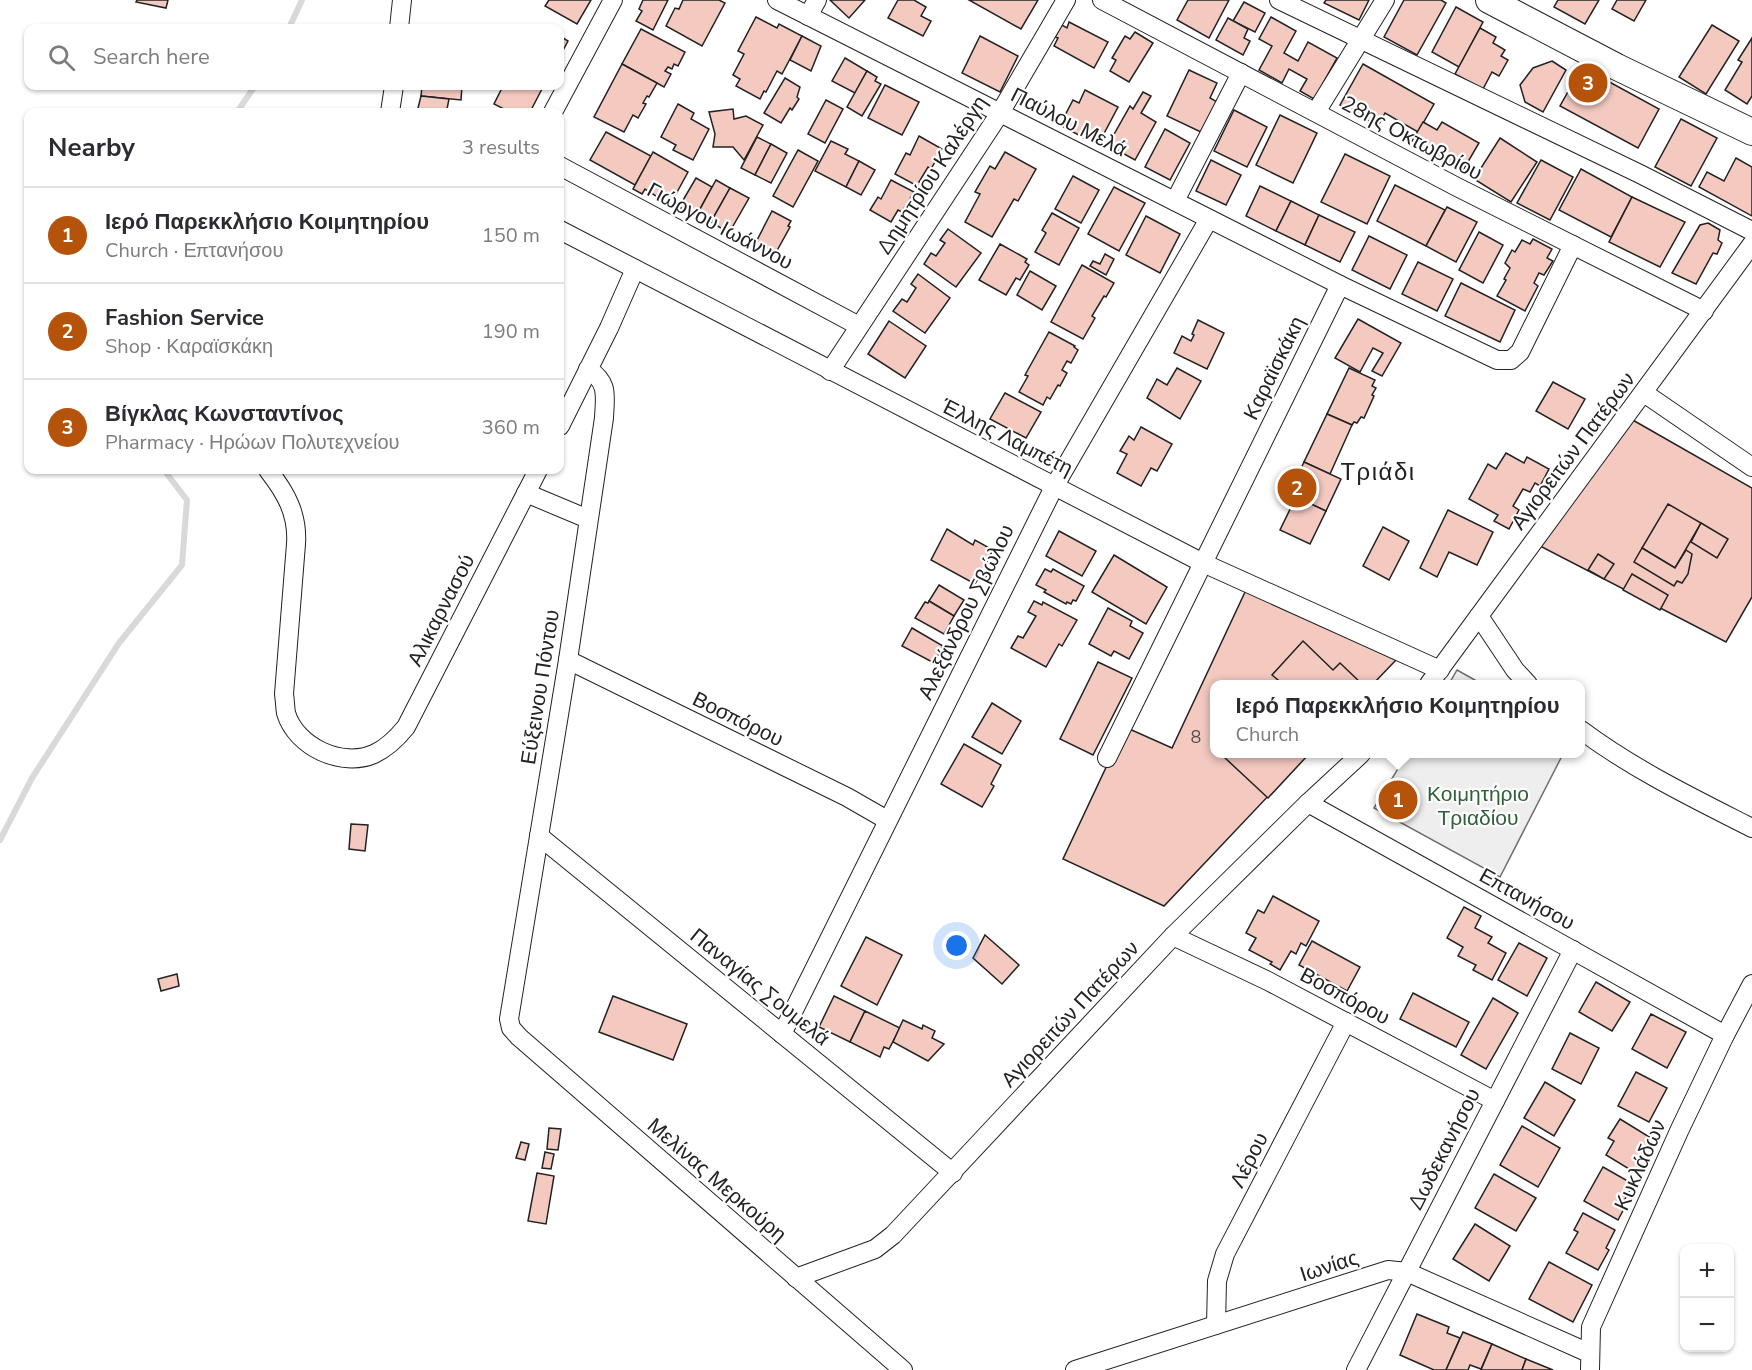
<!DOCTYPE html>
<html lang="en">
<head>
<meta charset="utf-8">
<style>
  body { margin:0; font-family:"Nunito Sans",sans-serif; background:#f7f7f7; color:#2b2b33 }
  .controls { position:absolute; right:18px; bottom:18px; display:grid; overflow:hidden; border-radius:12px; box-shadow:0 2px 4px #0004 }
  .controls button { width:54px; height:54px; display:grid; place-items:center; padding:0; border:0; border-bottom:2px solid #e1e1e2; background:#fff; color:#2b2b33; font:30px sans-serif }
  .you { position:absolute; left:957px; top:946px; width:21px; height:21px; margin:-15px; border:4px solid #fff; border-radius:50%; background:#1a73e8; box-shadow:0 0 0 9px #1a73e833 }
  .badge { display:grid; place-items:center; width:39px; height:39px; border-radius:50%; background:#b45309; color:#fff; font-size:20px; font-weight:700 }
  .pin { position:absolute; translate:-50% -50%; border:3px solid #fff; box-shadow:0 2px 6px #0006 }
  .popup { position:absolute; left:1210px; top:680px; width:375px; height:78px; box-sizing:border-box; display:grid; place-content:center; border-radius:12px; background:#fff; filter:drop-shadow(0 2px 4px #0005); font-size:20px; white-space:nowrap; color:#7c7c81 }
  .popup b { font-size:22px; color:#2b2b33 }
  .popup::after { content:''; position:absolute; left:50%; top:100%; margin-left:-12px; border:12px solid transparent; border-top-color:#fff }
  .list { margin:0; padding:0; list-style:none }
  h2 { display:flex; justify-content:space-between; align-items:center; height:78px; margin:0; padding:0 24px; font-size:26px }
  h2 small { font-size:20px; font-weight:400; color:#7c7c81 }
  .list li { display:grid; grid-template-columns:39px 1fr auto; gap:18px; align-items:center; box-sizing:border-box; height:96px; padding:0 24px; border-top:2px solid #e1e1e2 }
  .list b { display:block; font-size:22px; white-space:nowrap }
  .list p { margin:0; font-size:20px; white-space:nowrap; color:#7c7c81 }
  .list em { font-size:20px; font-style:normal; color:#7c7c81 }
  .icon { flex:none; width:33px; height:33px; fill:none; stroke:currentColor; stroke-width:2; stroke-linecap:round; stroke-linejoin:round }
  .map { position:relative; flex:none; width:1752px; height:1370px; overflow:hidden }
  .search { position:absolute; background:#fff; box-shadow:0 2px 4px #0004; left:24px; top:24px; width:540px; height:66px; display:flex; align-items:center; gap:15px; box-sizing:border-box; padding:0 21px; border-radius:12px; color:#7c7c81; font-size:22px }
  .panel { position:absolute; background:#fff; box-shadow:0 2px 4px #0004; left:24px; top:108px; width:540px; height:366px; border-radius:12px }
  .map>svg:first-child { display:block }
  .green { fill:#eee; stroke:#6f6f6f; stroke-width:1.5 }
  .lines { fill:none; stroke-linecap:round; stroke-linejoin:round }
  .stream { stroke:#d9d9d9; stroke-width:6 }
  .building { fill:#f3c9c0; stroke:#222; stroke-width:1.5 }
  .street-casing { stroke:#222; stroke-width:20 }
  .secondary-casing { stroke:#222; stroke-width:28 }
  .street { stroke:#fff; stroke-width:18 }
  .secondary { stroke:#fff; stroke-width:26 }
  .labels { text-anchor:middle; stroke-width:4.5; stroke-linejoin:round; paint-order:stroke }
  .number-label { font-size:18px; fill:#564c4a }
  .street-label { font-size:21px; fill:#222; stroke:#fff }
  .park-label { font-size:21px; fill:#2f5e38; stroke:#fff }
  .quarter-label { font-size:24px; letter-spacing:1.5px; fill:#222; stroke:#fff }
</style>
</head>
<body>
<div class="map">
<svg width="1752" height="1370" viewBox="0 0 1752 1370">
  <rect width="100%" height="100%" fill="#fff"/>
  <g class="green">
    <polygon points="1457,670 1482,684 1449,684"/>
    <polygon points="1407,754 1563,754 1500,877 1374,808"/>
  </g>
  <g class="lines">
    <g class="stream">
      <polyline points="289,28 302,0"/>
      <polyline points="237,112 255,86"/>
      <polyline points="0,840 32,778 119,643 182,565 187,500 164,470"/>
    </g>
  </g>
  <g class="building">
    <polygon points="137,0 168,0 166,8 136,2"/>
    <polygon points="549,0 591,0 577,24 545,6"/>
    <polygon points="643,0 668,0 653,30 636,21 642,11 639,9"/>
    <polygon points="683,0 719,0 725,3 702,46 666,26 675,8 679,9"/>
    <polygon points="830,0 865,0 849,18"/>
    <polygon points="898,0 914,0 926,7 921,16 931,21 923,36 888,18"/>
    <polygon points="969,0 1038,0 1021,29"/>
    <polygon points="1188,0 1229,0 1209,38 1177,20"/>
    <polygon points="1326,0 1369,0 1359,20 1324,3"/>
    <polygon points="1404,0 1441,0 1446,3 1417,55 1384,37"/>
    <polygon points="1558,0 1599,0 1585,24 1554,7"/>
    <polygon points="1617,0 1646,0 1634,21 1612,9"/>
    <polygon points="1244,2 1265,13 1255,32 1233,21"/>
    <polygon points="1456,7 1483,22 1459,67 1432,52"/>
    <polygon points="756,17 777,28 779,24 802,36 782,74 777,71 766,92 764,91 760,99 736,86 740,79 733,75 744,54 738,51"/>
    <polygon points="1271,17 1296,31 1284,53 1298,61 1308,42 1337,58 1314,99 1300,91 1307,79 1289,69 1282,83 1259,70 1272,46 1259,39"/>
    <polygon points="1228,18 1248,29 1244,38 1250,41 1243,55 1216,40"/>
    <polygon points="1069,22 1108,42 1094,68 1054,46 1058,38 1055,37 1062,25 1067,28"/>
    <polygon points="1712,25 1739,41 1706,94 1679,77"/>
    <polygon points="1480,28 1496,37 1493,43 1505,50 1501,56 1508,60 1499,76 1492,72 1483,89 1455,74"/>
    <polygon points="641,29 685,52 678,66 674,64 672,69 668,67 665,71 671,74 664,87 622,64"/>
    <polygon points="1135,32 1153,43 1129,82 1110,71 1116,60 1112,58 1125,36 1130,39"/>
    <polygon points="560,36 568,41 560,56"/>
    <polygon points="802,36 821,46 811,71 790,60"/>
    <polygon points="980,36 1018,56 1000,92 962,73"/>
    <polygon points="1752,38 1752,96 1747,104 1725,90 1742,62 1738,60"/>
    <polygon points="845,58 867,71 855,93 832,81"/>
    <polygon points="1552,61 1566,70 1543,112 1525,102 1520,85 1533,68"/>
    <polygon points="622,64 657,83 649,97 647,96 643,103 646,104 638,118 633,115 624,132 594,117"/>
    <polygon points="1363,64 1434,104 1418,132 1385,113 1378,126 1340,105"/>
    <polygon points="1582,67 1659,109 1638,148 1560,106"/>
    <polygon points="1189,70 1217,83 1210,98 1219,103 1205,134 1167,116"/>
    <polygon points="867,71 877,77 875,81 881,84 862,116 847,107"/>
    <polygon points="785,78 800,87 797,97 799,99 792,110 790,108 781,123 764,113"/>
    <polygon points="885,85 919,102 902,135 868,118"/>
    <polygon points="422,86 462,86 461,100 421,96"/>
    <polygon points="503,86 540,86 543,87 530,112 510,112 494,104"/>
    <polygon points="1085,90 1118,107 1100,141 1086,133 1084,138 1060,125 1073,100 1079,103"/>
    <polygon points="1143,92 1151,96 1141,113 1156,122 1135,160 1108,145 1130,106 1133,109"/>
    <polygon points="421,96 449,99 447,109 455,112 417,112"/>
    <polygon points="826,100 843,109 825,143 808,134"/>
    <polygon points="678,104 694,113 691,119 709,129 693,160 673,150 676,145 661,137"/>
    <polygon points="733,109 734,119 746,116 763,125 744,160 733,147 713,147 715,134 709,112"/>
    <polygon points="1234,110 1267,127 1247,167 1214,151"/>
    <polygon points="1280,115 1317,133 1293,183 1256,165"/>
    <polygon points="1681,119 1717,138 1691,186 1655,167"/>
    <polygon points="1423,122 1437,130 1442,122 1479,143 1462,172 1411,143"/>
    <polygon points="1165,129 1190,143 1170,180 1145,167"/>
    <polygon points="606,132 651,156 635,185 590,160"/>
    <polygon points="919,136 942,149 931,169 928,167 919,182 923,184 921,188 895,174 906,153 910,155"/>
    <polygon points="757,137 771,144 755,175 741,168"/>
    <polygon points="1500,138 1537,162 1511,202 1474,179"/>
    <polygon points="831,141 848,149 845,154 859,161 846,187 815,171"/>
    <polygon points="771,144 787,153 771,183 755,175"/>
    <polygon points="798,150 818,161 793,207 773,196"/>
    <polygon points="653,152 688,172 670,205 645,189 642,194 633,189"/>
    <polygon points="1005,152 1036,169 1018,201 1014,199 992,237 965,222 980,194 975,192 990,166 995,169"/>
    <polygon points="1345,154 1390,176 1367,224 1321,202"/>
    <polygon points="1736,158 1752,167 1752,216 1699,187 1707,172 1724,181"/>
    <polygon points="1211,160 1241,175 1226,205 1196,191"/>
    <polygon points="1541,160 1573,177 1550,220 1517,203"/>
    <polygon points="859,161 875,170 861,195 846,187"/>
    <polygon points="1581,169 1632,197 1611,237 1559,210"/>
    <polygon points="1073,176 1099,190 1081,223 1055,209"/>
    <polygon points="696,178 712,187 696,216 679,207"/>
    <polygon points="716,180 730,188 713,218 699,211"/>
    <polygon points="891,180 914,192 902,212 898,210 891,222 870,210 878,197 881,199"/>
    <polygon points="1395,185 1445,210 1426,246 1377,221"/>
    <polygon points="1260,186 1291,201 1276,231 1246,216"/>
    <polygon points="1114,187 1145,203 1119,251 1088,234"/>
    <polygon points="730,188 749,198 729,233 711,222"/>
    <polygon points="1632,197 1685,222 1660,267 1609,242"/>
    <polygon points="1291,201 1319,215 1305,245 1276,231"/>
    <polygon points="1447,207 1477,222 1456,262 1426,246"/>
    <polygon points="772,211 791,221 788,226 790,227 774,256 754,246"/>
    <polygon points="1052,213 1079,228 1059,265 1035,252 1046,233 1042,230"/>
    <polygon points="1319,215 1355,232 1340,262 1305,245"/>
    <polygon points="1146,216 1180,234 1160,273 1126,255"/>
    <polygon points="1708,223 1720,230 1718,240 1722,243 1717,254 1713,253 1696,284 1672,273 1700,225"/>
    <polygon points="948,229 981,253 956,287 924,264 931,253 936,256 945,243 940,240"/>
    <polygon points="1479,232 1503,245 1483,283 1459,270"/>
    <polygon points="1369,236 1407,255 1390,289 1352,270"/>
    <polygon points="1533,239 1552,249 1547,258 1553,261 1544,275 1539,273 1534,283 1538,286 1525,311 1497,296 1506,280 1504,279 1510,268 1505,263 1512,250 1515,252 1522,240 1530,244"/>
    <polygon points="1000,244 1027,259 1025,262 1029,265 1020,280 1016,278 1006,295 979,280"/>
    <polygon points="1105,254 1114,259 1106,275 1090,266 1093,261 1100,264"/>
    <polygon points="1418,262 1453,279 1437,311 1402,294"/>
    <polygon points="1082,265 1114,283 1106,297 1104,296 1092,316 1095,318 1083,339 1051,322"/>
    <polygon points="1030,271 1056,286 1042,310 1017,295"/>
    <polygon points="918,274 950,298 925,333 893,311 902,299 907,302 916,288 911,284"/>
    <polygon points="1461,283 1515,310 1500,342 1445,316"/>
    <polygon points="1358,319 1401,343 1382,376 1372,371 1383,353 1373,348 1360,372 1335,358"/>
    <polygon points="1198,320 1224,333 1207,369 1174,353 1182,336 1191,341 1194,335 1192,334"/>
    <polygon points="889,321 926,346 905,378 868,354"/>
    <polygon points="1049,332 1075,346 1074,347 1078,350 1071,363 1067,361 1062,370 1067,373 1060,386 1058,385 1050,399 1047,397 1043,405 1019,392 1028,376 1025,375"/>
    <polygon points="1177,368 1201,381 1180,419 1147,398 1157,379 1167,385"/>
    <polygon points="1349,368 1375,380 1372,386 1376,388 1372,395 1374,396 1364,418 1361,417 1357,423 1354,422 1352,425 1327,414"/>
    <polygon points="1553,382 1585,399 1568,429 1536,411"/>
    <polygon points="1005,393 1041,412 1026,438 990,419"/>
    <polygon points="1327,414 1352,425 1330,474 1304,462"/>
    <polygon points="1631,419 1752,488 1752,597 1726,642 1540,546"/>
    <polygon points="1141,427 1172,444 1157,471 1151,468 1141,486 1117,473 1127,454 1120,451 1129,436 1134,440"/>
    <polygon points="1506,453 1524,463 1527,457 1549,469 1540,486 1535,483 1530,492 1523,489 1513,506 1519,510 1509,529 1494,521 1498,515 1469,499 1488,464 1496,469"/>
    <polygon points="1304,462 1341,479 1326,511 1289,494"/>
    <polygon points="1296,497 1326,511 1310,544 1280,530"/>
    <polygon points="1668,504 1701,523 1675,568 1642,548"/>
    <polygon points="1448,510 1493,532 1477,565 1449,552 1437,577 1420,568"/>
    <polygon points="1701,523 1728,539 1717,558 1691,542"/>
    <polygon points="1383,527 1409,541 1389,580 1363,566"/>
    <polygon points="947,529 973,545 975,540 993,550 987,561 993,564 984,580 979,577 975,584 931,560"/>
    <polygon points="1059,531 1096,551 1082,576 1046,556"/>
    <polygon points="1642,548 1675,568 1686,550 1692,554 1688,574 1682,583 1677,581 1674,586 1634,562"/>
    <polygon points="1598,554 1614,564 1604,579 1588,570"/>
    <polygon points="1114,555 1167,587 1146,624 1092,592"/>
    <polygon points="1045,569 1051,572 1053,569 1084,586 1076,601 1073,600 1071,604 1067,602 1066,604 1044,592 1046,590 1036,585"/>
    <polygon points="1632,574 1668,595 1660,610 1623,590"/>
    <polygon points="939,585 964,600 954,616 929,601"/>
    <polygon points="1246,590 1396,660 1373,684 1215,684 1215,754 1308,754 1164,906 1063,859 1125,727 1172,748"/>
    <polygon points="929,601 954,616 944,634 915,618 925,602 928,603"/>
    <polygon points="1034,601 1042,605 1043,602 1077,620 1062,646 1059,644 1046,667 1011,648 1018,636 1023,638 1036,616 1028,612"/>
    <polygon points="1108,608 1132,621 1130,626 1143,633 1129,659 1114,651 1111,656 1089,644"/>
    <polygon points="912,628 943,646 934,663 902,646"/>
    <polygon points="1303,641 1333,670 1340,663 1362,684 1283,684 1272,675"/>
    <polygon points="1098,662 1132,678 1093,755 1060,739"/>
    <polygon points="992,703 1021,721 1002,754 972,737"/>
    <polygon points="964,744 1001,765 991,784 994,786 982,807 941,784"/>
    <polygon points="1227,754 1309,754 1268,798 1224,757"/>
    <polygon points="1398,788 1409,794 1398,813 1387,807"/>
    <polygon points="351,824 368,825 365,851 349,849"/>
    <polygon points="1273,896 1319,921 1306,946 1301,943 1296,954 1291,951 1280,970 1270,964 1272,962 1249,950 1256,938 1246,933 1258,910 1264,913"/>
    <polygon points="1464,907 1481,916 1475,928 1492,937 1488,943 1506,953 1492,980 1473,970 1476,965 1458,956 1463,947 1447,938"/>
    <polygon points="985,935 1019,965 1002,984 973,958"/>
    <polygon points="866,937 902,955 877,1005 841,986"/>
    <polygon points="1312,941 1360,967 1347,991 1299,965"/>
    <polygon points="1519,943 1547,958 1527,996 1498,980"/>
    <polygon points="177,974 179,986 161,991 158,979"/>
    <polygon points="1596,982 1630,1002 1612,1031 1579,1012"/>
    <polygon points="1413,993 1469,1022 1456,1047 1400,1019"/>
    <polygon points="613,996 687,1024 673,1060 599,1032"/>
    <polygon points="834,996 865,1011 850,1042 819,1027"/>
    <polygon points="1493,998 1518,1013 1486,1069 1461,1055"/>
    <polygon points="865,1011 900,1028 889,1049 884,1047 880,1057 850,1042"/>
    <polygon points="1651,1014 1686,1032 1667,1068 1632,1049"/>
    <polygon points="903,1020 922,1029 923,1025 935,1031 932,1038 944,1044 928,1061 893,1042"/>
    <polygon points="1570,1033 1599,1048 1581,1084 1552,1069"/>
    <polygon points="1636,1072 1667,1088 1649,1122 1618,1106"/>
    <polygon points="1545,1082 1575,1100 1554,1136 1524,1118"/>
    <polygon points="1620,1119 1651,1138 1641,1154 1644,1156 1634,1172 1606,1155 1614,1141 1608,1138"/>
    <polygon points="1522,1126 1560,1148 1538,1187 1500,1165"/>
    <polygon points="549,1128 561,1129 558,1150 547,1149"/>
    <polygon points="521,1142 529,1144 525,1160 516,1158"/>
    <polygon points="545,1152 554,1154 551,1169 542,1168"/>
    <polygon points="1603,1167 1633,1184 1624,1201 1627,1203 1618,1220 1584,1201"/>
    <polygon points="537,1173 554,1176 546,1224 528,1221"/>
    <polygon points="1494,1174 1536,1198 1516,1231 1475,1208"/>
    <polygon points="1583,1213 1615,1230 1606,1248 1609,1250 1598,1270 1566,1253 1578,1232 1574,1230"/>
    <polygon points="1475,1224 1510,1246 1489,1281 1453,1259"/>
    <polygon points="1549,1262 1592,1285 1573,1322 1529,1299"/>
    <polygon points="1417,1314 1449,1327 1447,1333 1460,1338 1446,1370 1434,1370 1400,1355"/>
    <polygon points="1463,1332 1492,1344 1481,1369 1470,1365 1468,1370 1446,1370"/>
    <polygon points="1492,1344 1526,1359 1522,1370 1481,1370"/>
    <polygon points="1526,1359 1553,1370 1522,1370"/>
  </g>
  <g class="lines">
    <g class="street-casing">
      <g id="street">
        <polyline points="777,0 1340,285 1497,360 1511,360 1520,352 1573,245"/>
        <polyline points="1102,0 1457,187 1704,311"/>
        <polyline points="1279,0 1640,174 1752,231"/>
        <polyline points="808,16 817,0"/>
        <polyline points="399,28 402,0"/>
        <polyline points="390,112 394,86"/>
        <polyline points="553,112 613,0"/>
        <polyline points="1316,112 1385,0"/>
        <polyline points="560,166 859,326"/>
        <polyline points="1175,201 1241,73"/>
        <polyline points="560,230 1203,563 1440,670"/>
        <path d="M588 369C609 383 605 395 604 418L568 660 509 1019 511 1028 519 1037 903 1370"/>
        <polyline points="830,371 1000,113 1066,0"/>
        <polyline points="1644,393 1752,467"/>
        <polyline points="560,426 609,328 635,269"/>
        <path d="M268 470C286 493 298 514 296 544L284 694C285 700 285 707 286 713 296 747 342 768 374 754 387 748 397 738 406 727L538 470"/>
        <polyline points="526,493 588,519"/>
        <polyline points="1479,616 1515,670 1528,684"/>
        <polyline points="568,660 847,797 887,820"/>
        <polyline points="1429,684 1752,244"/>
        <path d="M1581 730C1633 769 1693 798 1752 828"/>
        <polyline points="1107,758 1340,285"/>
        <polyline points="1308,803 1725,1035"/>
        <polyline points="539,836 953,1173"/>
        <polyline points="1173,936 1268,981 1495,1101"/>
        <polyline points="782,1034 1054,487 1209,219"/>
        <polyline points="796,1278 875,1249 893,1235 1173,936 1308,803 1361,754"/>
        <polyline points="1216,1325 1217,1281 1225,1254 1346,1022"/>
        <polyline points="1075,1370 1388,1270 1407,1272 1589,1353"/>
        <polyline points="1356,1370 1573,950"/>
        <polyline points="1590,1370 1591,1327 1680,1129 1725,1035 1752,984"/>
      </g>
    </g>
    <g class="secondary-casing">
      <polyline id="secondary" points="1489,0 1617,67 1752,132"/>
    </g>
    <use href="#street" class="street"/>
    <use href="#secondary" class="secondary"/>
  </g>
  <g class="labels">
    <g class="number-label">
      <text x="1196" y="743">8</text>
    </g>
    <g class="street-label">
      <text transform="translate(1069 122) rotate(27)" y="7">Παύλου Μελά</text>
      <text transform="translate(1412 138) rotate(28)" y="7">28ης Οκτωβρίου</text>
      <text transform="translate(932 175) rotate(-57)" y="7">Δημητρίου Καλέργη</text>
      <text transform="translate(720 226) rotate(28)" y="7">Γιώργου Ιωάννου</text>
      <text transform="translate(1274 368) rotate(-64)" y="7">Καραϊσκάκη</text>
      <text transform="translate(1007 437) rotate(27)" y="7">Έλλης Λαμπέτη</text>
      <text transform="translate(1573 451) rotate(-53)" y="7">Αγιορειτών Πατέρων</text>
      <text transform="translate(441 610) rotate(-63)" y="7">Αλικαρνασού</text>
      <text transform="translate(966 612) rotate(-64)" y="7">Αλεξάνδρου Σβώλου</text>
      <text transform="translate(540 687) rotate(-81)" y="7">Εύξεινου Πόντου</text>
      <text transform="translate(738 719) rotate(26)" y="7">Βοσπόρου</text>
      <text transform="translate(1527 899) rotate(29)" y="7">Επτανήσου</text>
      <text transform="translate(760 987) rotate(39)" y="7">Παναγίας Σουμελά</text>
      <text transform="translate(1345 996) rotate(28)" y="7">Βοσπόρου</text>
      <text transform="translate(1070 1014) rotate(-47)" y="7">Αγιορειτών Πατέρων</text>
      <text transform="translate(1444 1149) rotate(-63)" y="7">Δωδεκανήσου</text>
      <text transform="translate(1249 1160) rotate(-63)" y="7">Λέρου</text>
      <text transform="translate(1640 1165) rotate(-66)" y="7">Κυκλάδων</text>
      <text transform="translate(717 1180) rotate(41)" y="7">Μελίνας Μερκούρη</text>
      <text transform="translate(1329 1266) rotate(-18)" y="7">Ιωνίας</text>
    </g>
    <g class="park-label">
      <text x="1478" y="801">Κοιμητήριο<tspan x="1478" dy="24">Τριαδίου</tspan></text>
    </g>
    <g class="quarter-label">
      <text x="1378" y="480">Τριάδι</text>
    </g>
  </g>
</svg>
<div class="controls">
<button>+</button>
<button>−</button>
</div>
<div class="you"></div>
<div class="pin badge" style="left:1398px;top:800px">1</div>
<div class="popup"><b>Ιερό Παρεκκλήσιο Κοιμητηρίου</b>Church</div>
<div class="pin badge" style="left:1297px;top:488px">2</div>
<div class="pin badge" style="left:1588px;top:83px">3</div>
<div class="search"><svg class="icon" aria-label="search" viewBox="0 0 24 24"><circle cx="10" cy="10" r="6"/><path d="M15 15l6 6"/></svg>Search here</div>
<section class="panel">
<h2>Nearby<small>3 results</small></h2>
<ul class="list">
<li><span class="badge">1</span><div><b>Ιερό Παρεκκλήσιο Κοιμητηρίου</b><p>Church · Επτανήσου</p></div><em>150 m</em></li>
<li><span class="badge">2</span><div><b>Fashion Service</b><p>Shop · Καραϊσκάκη</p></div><em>190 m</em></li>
<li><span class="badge">3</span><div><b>Βίγκλας Κωνσταντίνος</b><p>Pharmacy · Ηρώων Πολυτεχνείου</p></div><em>360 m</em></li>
</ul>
</section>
</div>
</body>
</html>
